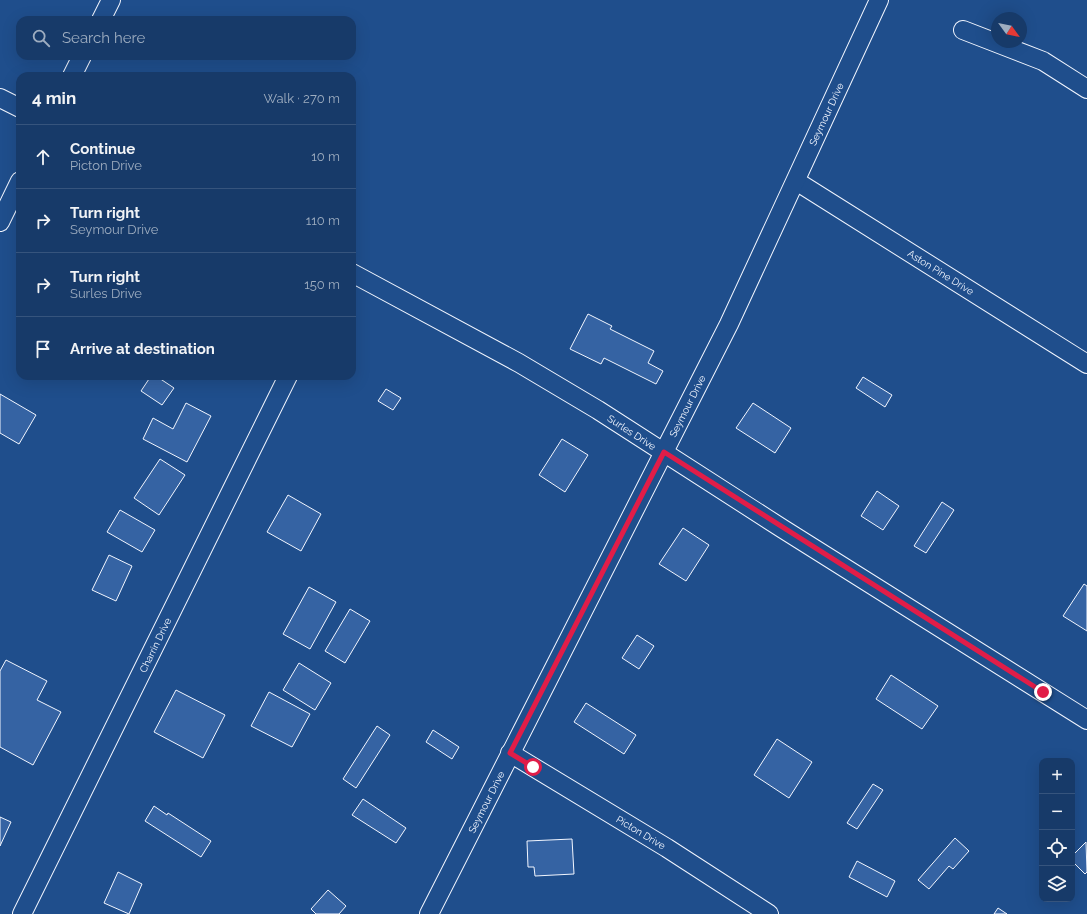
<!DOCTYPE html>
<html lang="en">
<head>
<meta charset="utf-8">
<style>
  body { margin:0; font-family:Raleway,sans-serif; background:#20416f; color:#f1f3f6 }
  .controls { position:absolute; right:12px; bottom:12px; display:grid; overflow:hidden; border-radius:8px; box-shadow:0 4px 16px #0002 }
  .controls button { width:36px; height:36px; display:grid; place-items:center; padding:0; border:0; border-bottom:1px solid #36547d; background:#173a69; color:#f1f3f6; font:20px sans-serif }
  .compass { position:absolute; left:991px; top:12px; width:36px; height:36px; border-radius:50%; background:#173a69; box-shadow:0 4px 16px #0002; rotate:123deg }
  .stop { position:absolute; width:12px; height:12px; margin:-9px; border:3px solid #e11d48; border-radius:50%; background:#fff }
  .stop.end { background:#e11d48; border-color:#fff; box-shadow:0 1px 4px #0008 }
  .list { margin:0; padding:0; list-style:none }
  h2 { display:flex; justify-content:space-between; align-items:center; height:52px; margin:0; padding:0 16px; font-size:17px }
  h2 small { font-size:13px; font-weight:400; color:#9eadc0 }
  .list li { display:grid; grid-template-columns:26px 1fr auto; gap:12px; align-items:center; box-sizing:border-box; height:64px; padding:0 16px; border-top:1px solid #36547d }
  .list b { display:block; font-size:15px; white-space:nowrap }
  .list p { margin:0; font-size:13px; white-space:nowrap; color:#9eadc0 }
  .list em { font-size:13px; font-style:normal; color:#9eadc0 }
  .icon { flex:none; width:22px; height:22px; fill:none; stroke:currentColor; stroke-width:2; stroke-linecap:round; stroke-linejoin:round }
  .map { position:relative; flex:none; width:1087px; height:914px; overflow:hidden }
  .search { position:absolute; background:#173a69; box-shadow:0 4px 16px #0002; left:16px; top:16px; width:340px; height:44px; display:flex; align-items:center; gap:10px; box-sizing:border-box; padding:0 14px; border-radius:12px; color:#9eadc0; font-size:15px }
  .panel { position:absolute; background:#173a69; box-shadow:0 4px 16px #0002; left:16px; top:72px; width:340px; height:308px; border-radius:12px }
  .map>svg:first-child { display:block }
  .building { fill:#3563a3; stroke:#f2f6ff }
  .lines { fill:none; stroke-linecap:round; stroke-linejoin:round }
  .street-casing { stroke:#f2f6ff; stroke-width:20 }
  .street { stroke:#1f4e8c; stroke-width:18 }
  .route { stroke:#e11d48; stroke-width:5 }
  .labels { text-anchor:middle; stroke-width:3; stroke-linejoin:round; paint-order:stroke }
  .street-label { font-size:10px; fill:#f2f6ff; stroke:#1f4e8c }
</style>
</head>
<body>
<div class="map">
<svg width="1087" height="914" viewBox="0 0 1087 914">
  <rect width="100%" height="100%" fill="#1f4e8c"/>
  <g class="building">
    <polygon points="588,314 612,326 610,329 654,351 648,363 663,371 656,384 604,358 601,364 570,349"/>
    <polygon points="151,376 156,376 174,388 162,405 141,391"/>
    <polygon points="863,377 892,395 885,407 856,388"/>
    <polygon points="386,389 401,398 393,410 378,401"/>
    <polygon points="0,394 36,415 19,444 0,433"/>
    <polygon points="186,403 211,416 187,462 143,439 153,418 173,429"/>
    <polygon points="753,403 791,428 775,453 736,428"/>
    <polygon points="562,439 588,455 565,492 539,475"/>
    <polygon points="160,459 185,475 159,515 134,498"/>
    <polygon points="877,491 899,506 883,530 861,516"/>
    <polygon points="288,495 321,514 301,551 267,532"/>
    <polygon points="942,502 954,510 926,553 914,546"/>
    <polygon points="120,510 155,530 142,552 107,532"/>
    <polygon points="683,528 709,545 686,581 659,564"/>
    <polygon points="109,555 132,566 116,601 92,590"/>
    <polygon points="1084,584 1087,586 1087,631 1063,616"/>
    <polygon points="309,587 336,602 310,649 283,634"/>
    <polygon points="350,609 370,621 345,663 325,651"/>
    <polygon points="637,635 654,646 639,669 622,658"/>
    <polygon points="6,660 47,681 37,700 61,712 33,765 0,747 0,671"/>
    <polygon points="299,663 331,683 315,710 283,690"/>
    <polygon points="891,675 938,706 922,729 876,699"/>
    <polygon points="176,690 225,715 203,758 154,732"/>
    <polygon points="269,692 310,714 292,747 251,726"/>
    <polygon points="586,703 636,735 624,754 574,722"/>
    <polygon points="377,726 390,735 356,788 343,779"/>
    <polygon points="433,730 459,747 452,759 426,742"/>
    <polygon points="777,739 812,762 789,798 754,775"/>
    <polygon points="873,784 883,790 857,829 847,823"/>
    <polygon points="363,799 406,828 396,843 352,815"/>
    <polygon points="154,806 167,815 168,813 211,841 201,857 145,821"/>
    <polygon points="0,817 11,822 0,846"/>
    <polygon points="955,838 969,851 953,869 949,866 929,889 918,880"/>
    <polygon points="572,839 574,874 535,876 534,867 528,867 527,841"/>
    <polygon points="1086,842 1087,872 1085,874 1072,861 1072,856"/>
    <polygon points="857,861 895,881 887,897 849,877"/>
    <polygon points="118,872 142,884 129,914 104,903"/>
    <polygon points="328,890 346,906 339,914 316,914 311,909"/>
    <polygon points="998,908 1007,914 994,914"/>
  </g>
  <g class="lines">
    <g class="street-casing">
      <g id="street">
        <polyline points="101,20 111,0"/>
        <polyline points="963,30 1043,61 1087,89"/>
        <polyline points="72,76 82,56"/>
        <polyline points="0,98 20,108"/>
        <polyline points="796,181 1087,364"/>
        <polyline points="0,222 20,181"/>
        <polyline points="352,273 519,363 598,410 783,529 1087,720"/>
        <polyline points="510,753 667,848 769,914"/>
        <polyline points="22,914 288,376"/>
        <polyline points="429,914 729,324 879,0"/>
      </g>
    </g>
    <use href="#street" class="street"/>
  </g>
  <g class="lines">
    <polyline class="route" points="533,767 510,753 664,452 1043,692"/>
  </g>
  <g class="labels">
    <g class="street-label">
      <text transform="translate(826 114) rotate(-65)" y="4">Seymour Drive</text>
      <text transform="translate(941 272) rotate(32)" y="4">Aston Pine Drive</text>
      <text transform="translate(687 406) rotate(-63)" y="4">Seymour Drive</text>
      <text transform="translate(632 432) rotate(33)" y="4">Surles Drive</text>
      <text transform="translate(155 645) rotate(-64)" y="4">Charrin Drive</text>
      <text transform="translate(486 802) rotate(-63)" y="4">Seymour Drive</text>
      <text transform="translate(641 832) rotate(31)" y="4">Picton Drive</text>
    </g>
  </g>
</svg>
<div class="controls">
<button>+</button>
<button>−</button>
<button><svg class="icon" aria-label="locate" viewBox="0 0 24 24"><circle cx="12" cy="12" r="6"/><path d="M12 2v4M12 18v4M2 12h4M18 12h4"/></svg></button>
<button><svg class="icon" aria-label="layers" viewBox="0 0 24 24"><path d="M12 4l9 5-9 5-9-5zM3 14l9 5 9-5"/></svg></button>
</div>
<svg class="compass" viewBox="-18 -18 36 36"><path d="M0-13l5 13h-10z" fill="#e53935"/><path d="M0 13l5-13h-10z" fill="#9eadc0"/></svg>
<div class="stop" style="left:533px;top:767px"></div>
<div class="stop end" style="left:1043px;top:692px"></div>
<div class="search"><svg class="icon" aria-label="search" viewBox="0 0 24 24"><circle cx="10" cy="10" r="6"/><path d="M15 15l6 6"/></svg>Search here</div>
<section class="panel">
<h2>4 min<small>Walk · 270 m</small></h2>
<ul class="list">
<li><svg class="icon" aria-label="ahead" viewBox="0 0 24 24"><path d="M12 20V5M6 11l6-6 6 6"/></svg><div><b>Continue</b><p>Picton Drive</p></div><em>10 m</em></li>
<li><svg class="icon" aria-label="right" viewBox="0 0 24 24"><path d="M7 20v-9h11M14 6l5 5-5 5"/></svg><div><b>Turn right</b><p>Seymour Drive</p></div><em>110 m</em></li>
<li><svg class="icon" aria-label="right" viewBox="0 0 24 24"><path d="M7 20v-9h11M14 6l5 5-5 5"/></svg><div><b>Turn right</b><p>Surles Drive</p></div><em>150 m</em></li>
<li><svg class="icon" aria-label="arrive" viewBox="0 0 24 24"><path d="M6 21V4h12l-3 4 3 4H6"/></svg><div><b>Arrive at destination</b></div></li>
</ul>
</section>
</div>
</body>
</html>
